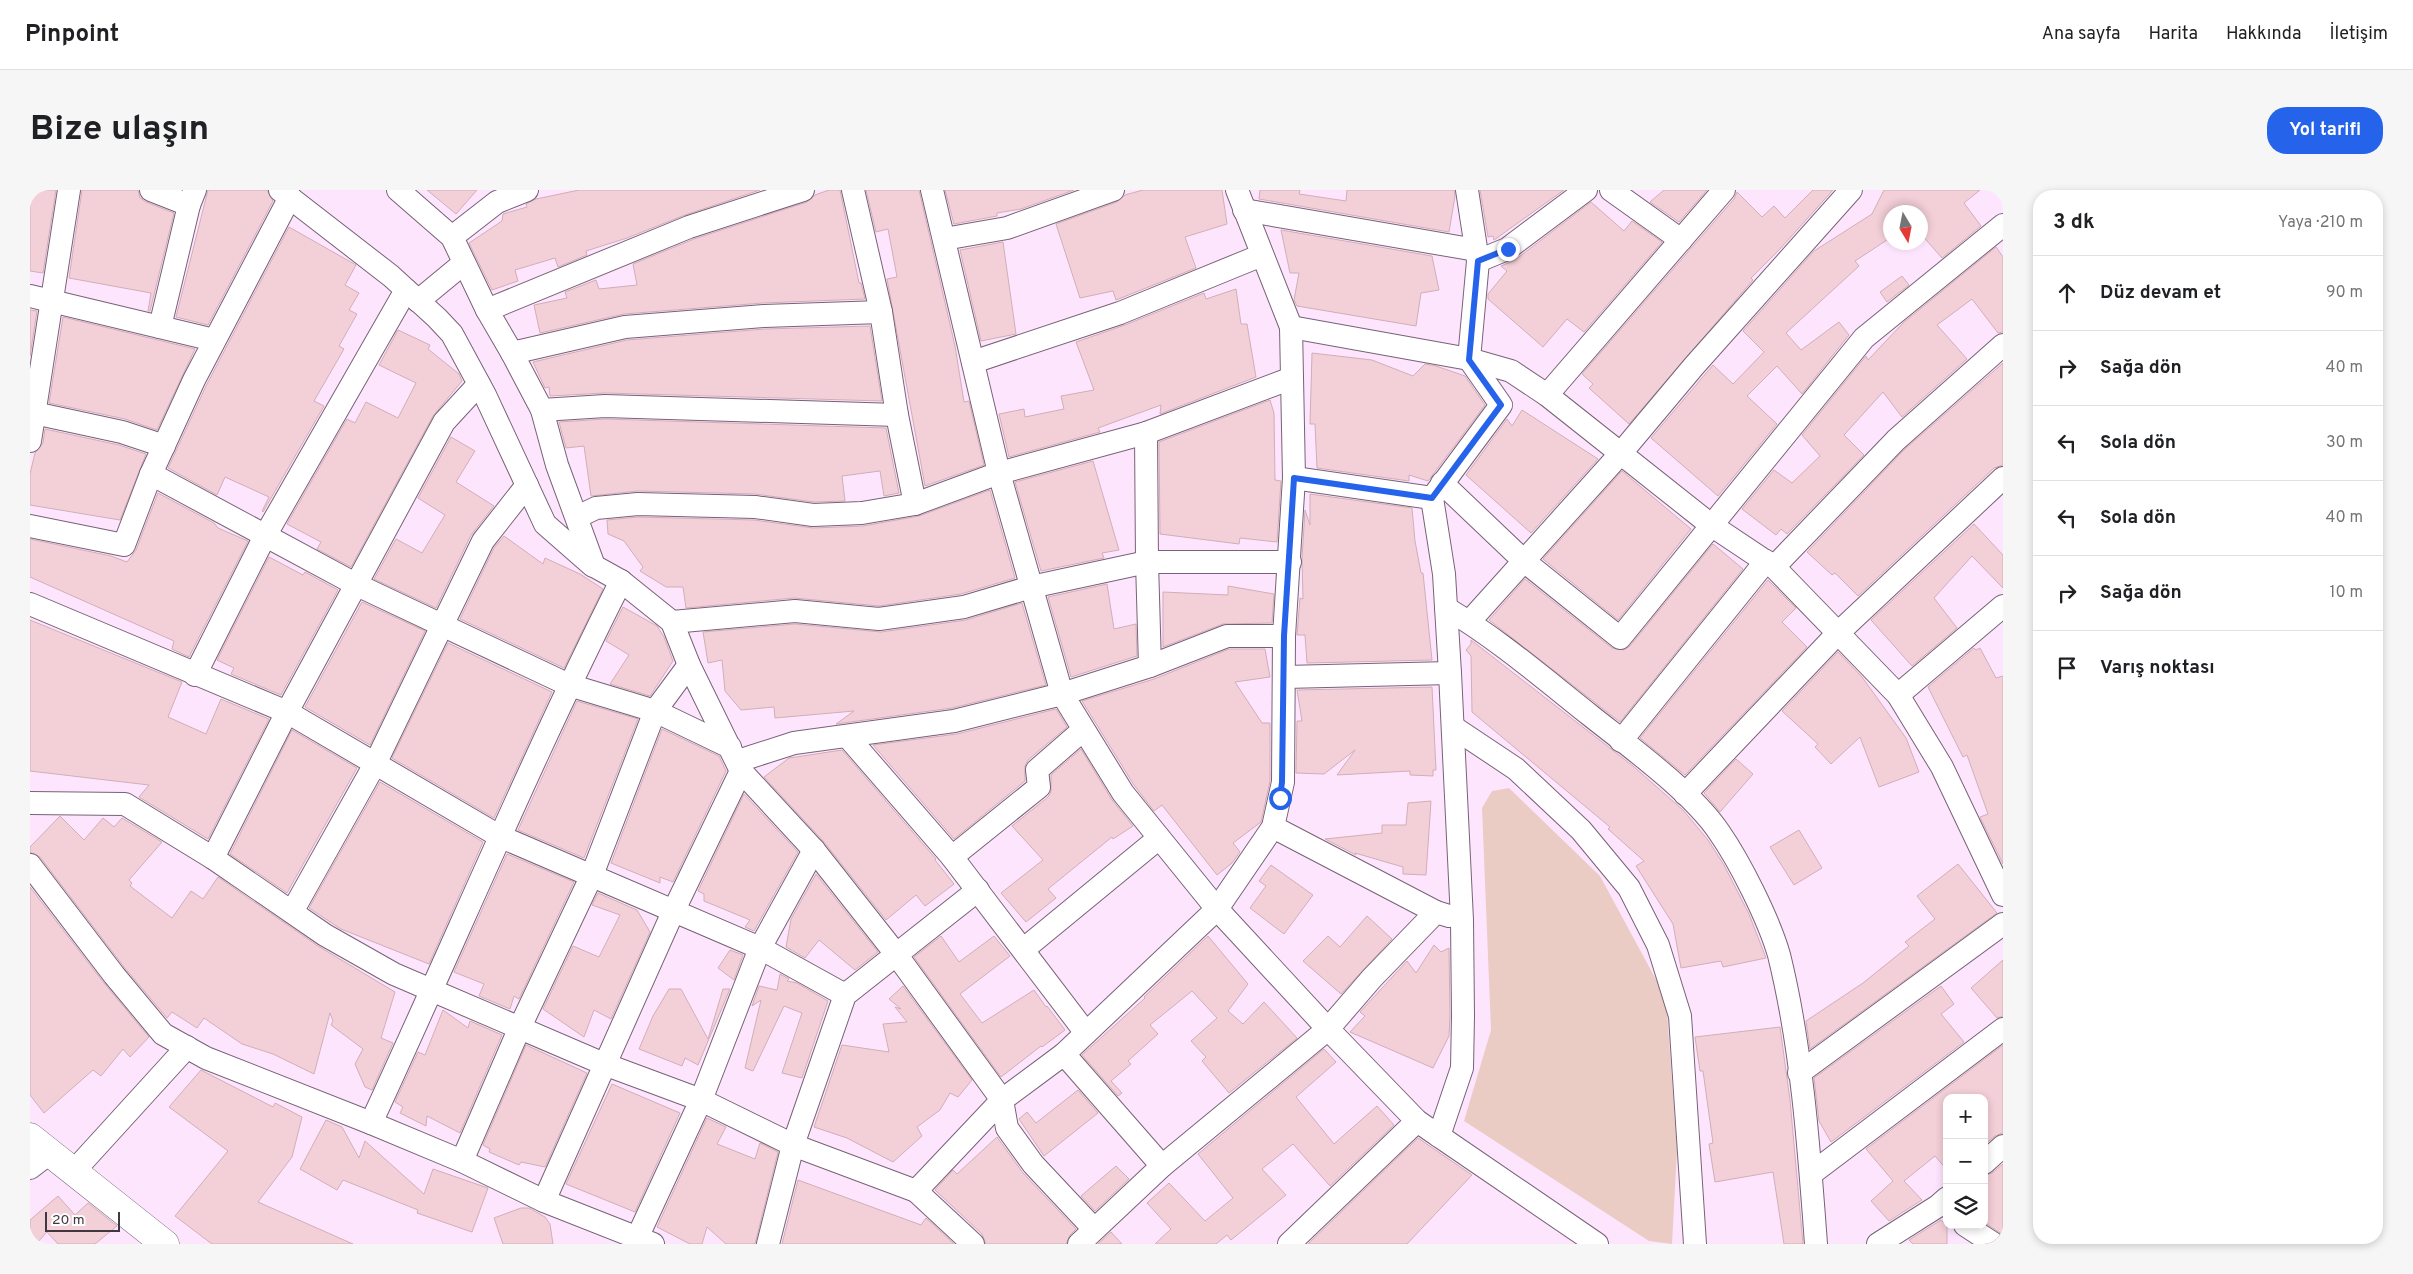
<!DOCTYPE html>
<html lang="tr">
<head>
<meta charset="utf-8">
<style>
  body { margin:0; font-family:Overpass,sans-serif; background:#f6f6f6; color:#202124 }
  .controls { position:absolute; right:15px; bottom:15px; display:grid; overflow:hidden; border-radius:10px; box-shadow:0 2px 8px #0003 }
  .controls button { width:45px; height:45px; display:grid; place-items:center; padding:0; border:0; border-bottom:1px solid #e0e0e0; background:#fff; color:#202124; font:25px sans-serif }
  .compass { position:absolute; left:1853px; top:15px; width:45px; height:45px; border-radius:50%; background:#fff; box-shadow:0 2px 8px #0003; rotate:170deg }
  .scale { position:absolute; left:15px; bottom:12px; width:75px; box-sizing:border-box; padding-left:5px; border:2px solid #403740; border-top:0; font-size:14px; line-height:18px; white-space:nowrap; color:#403740; -webkit-text-stroke:4px #fcfcfc; paint-order:stroke }
  .stop { position:absolute; width:15px; height:15px; margin:-11px; border:4px solid #2563eb; border-radius:50%; background:#fff }
  .stop.end { background:#2563eb; border-color:#fff; box-shadow:0 1px 5px #0008 }
  .list { margin:0; padding:0; list-style:none }
  h2 { display:flex; justify-content:space-between; align-items:center; height:65px; margin:0; padding:0 20px; font-size:21px }
  h2 small { font-size:16px; font-weight:400; color:#757577 }
  .list li { display:grid; grid-template-columns:32px 1fr auto; gap:15px; align-items:center; box-sizing:border-box; height:75px; padding:0 20px; border-top:1px solid #e0e0e0 }
  .list b { display:block; font-size:19px; white-space:nowrap }
  .list em { font-size:16px; font-style:normal; color:#757577 }
  .icon { flex:none; width:28px; height:28px; fill:none; stroke:currentColor; stroke-width:2; stroke-linecap:round; stroke-linejoin:round }
  .map { position:relative; flex:none; width:1973px; height:1054px; overflow:hidden; border-radius:20px }
  header { display:flex; align-items:center; gap:30px; box-sizing:border-box; height:70px; padding:0 25px; background:#fff; border-bottom:1px solid #e0e0e0 }
  header strong { font-size:24px }
  nav { display:flex; gap:28px; margin-inline-start:auto; font-size:18px }
  .intro { display:flex; align-items:center; justify-content:space-between; box-sizing:border-box; height:120px; padding:0 30px }
  h1 { margin:0; font-size:35px }
  .button { padding:12px 22px; border-radius:20px; background:#2563eb; color:#fff; font-size:18px; font-weight:700 }
  main { display:flex; gap:30px; padding:0 30px }
  aside { flex:1; background:#fff; border-radius:20px; box-shadow:0 2px 8px #0003 }
  .map>svg:first-child { display:block }
  .green { fill:#eaccc4 }
  .building { fill:#f3cfd8; stroke:#d1aeb7 }
  .lines { fill:none; stroke-linecap:round; stroke-linejoin:round }
  .minor-casing { stroke:#786277; stroke-width:24 }
  .tertiary-casing { stroke:#786277; stroke-width:29 }
  .minor { stroke:#fff; stroke-width:22 }
  .tertiary { stroke:#fff; stroke-width:28 }
  .route { stroke:#2563eb; stroke-width:6 }
</style>
</head>
<body>
<header>
<strong>Pinpoint</strong>
<nav><a>Ana sayfa</a><a>Harita</a><a>Hakkında</a><a>İletişim</a></nav>
</header>
<div class="intro"><h1>Bize ulaşın</h1><a class="button">Yol tarifi</a></div>
<main>
<div class="map">
<svg width="1973" height="1054" viewBox="0 0 1973 1054">
  <rect width="100%" height="100%" fill="#fee5fe"/>
  <polygon class="green" points="1479,598 1570,686 1636,808 1647,960 1642,1054 1619,1051 1434,931 1461,840 1452,618 1462,601"/>
  <g class="building">
    <polygon points="0,0 26,0 13,83 0,81"/>
    <polygon points="52,0 108,0 110,8 116,12 144,23 120,121 118,121 121,103 39,88"/>
    <polygon points="178,0 237,0 243,11 178,135 146,127"/>
    <polygon points="397,0 447,0 426,24"/>
    <polygon points="549,0 730,0 655,25 597,48 556,61 557,65 528,77 525,68 485,80 488,91 462,100 439,53 472,31 473,24 497,17 496,14 506,9"/>
    <polygon points="799,0 810,0 829,93 831,93 835,109 733,113 594,124 510,143 504,115 537,108 535,102 566,90 569,99 607,95 603,74 664,49 777,12 785,5"/>
    <polygon points="836,0 889,0 925,156 934,212 939,211 954,275 895,296 857,89 867,87 858,39 846,42"/>
    <polygon points="915,0 1044,0 991,19 967,23 967,26 924,34"/>
    <polygon points="1113,0 1192,0 1197,34 1155,47 1166,78 1086,110 1083,101 1050,108 1026,34 1087,12 1095,5"/>
    <polygon points="1230,0 1270,0 1269,4 1316,11 1317,0 1424,0 1425,6 1419,42 1229,9"/>
    <polygon points="1450,0 1534,0 1464,50 1463,46 1458,47"/>
    <polygon points="1634,0 1677,0 1649,32 1620,12"/>
    <polygon points="1783,0 1803,0 1749,60 1721,88 1723,90 1599,234 1559,198 1563,194 1552,184 1704,9 1707,2 1732,27 1744,16 1755,28"/>
    <polygon points="1854,0 1950,0 1934,13 1951,36 1912,68 1890,43 1890,22 1860,22 1860,48 1825,71 1829,76 1756,143 1771,160 1809,132 1819,145 1772,204 1747,176 1717,206 1747,234 1688,306 1621,248 1683,175 1703,194 1734,162 1713,141 1784,61 1842,24"/>
    <polygon points="1561,12 1594,41 1602,31 1632,52 1554,142 1537,129 1513,157 1458,109 1458,104 1477,81 1471,76 1485,70"/>
    <polygon points="259,37 326,75 315,95 329,103 319,120 327,124 309,156 314,159 284,211 294,216 233,322 232,321 239,307 195,287 187,305 138,278 176,196"/>
    <polygon points="1251,40 1402,66 1409,100 1391,103 1386,136 1267,116 1264,110 1269,83 1260,83"/>
    <polygon points="973,52 986,144 951,151 930,60"/>
    <polygon points="1966,57 1973,67 1973,142 1968,143 1942,109 1907,135 1937,169 1872,227 1853,202 1814,245 1834,265 1757,344 1751,339 1746,345 1712,319 1744,280 1762,293 1790,266 1772,245 1836,166 1838,170 1873,133"/>
    <polygon points="1872,86 1879,95 1857,112 1850,102"/>
    <polygon points="1206,99 1211,134 1217,134 1226,187 1130,224 1131,215 1068,238 1070,242 979,267 969,224 994,219 995,227 1034,219 1031,206 1064,200 1046,152 1095,135 1174,103 1176,109"/>
    <polygon points="0,120 7,121 0,166"/>
    <polygon points="33,127 165,159 127,240 95,229 19,213"/>
    <polygon points="840,136 852,211 575,203 520,206 519,197 515,198 503,172 597,150 735,139"/>
    <polygon points="368,140 400,155 398,159 429,184 432,191 403,226 321,377 287,359 291,352 257,334 317,229 325,233 336,212 368,228 386,193 349,175"/>
    <polygon points="1282,163 1342,170 1383,186 1395,174 1406,176 1435,186 1455,215 1398,291 1379,285 1379,291 1287,278 1285,234 1280,234"/>
    <polygon points="1973,173 1973,275 1964,278 1828,406 1805,383 1802,385 1777,362 1875,259"/>
    <polygon points="1240,210 1244,223 1245,290 1251,291 1247,352 1210,348 1209,354 1130,344 1129,252"/>
    <polygon points="1492,220 1568,269 1501,343 1436,285 1477,229 1482,236"/>
    <polygon points="575,229 856,238 869,303 854,306 850,281 812,286 815,311 784,312 725,304 608,301 561,306 554,256 536,258 529,232"/>
    <polygon points="15,239 89,255 116,264 90,330 0,315 0,284 5,263 13,253"/>
    <polygon points="421,247 445,261 426,292 464,316 441,345 406,418 344,389 366,349 392,363 415,325 388,308"/>
    <polygon points="1063,271 1089,360 1072,363 1074,368 1011,381 985,292"/>
    <polygon points="1592,281 1661,339 1588,430 1513,369"/>
    <polygon points="960,300 985,388 931,404 849,416 764,408 656,418 653,397 636,397 610,381 613,377 594,351 578,344 577,330 608,327 724,330 783,338 833,336 889,326"/>
    <polygon points="128,303 184,333 188,338 218,351 159,467 142,459 144,451 0,387 0,349 81,366 97,372 106,360"/>
    <polygon points="1280,304 1382,318 1385,351 1391,383 1393,383 1402,470 1277,473 1275,445 1267,445 1270,408 1273,409 1272,368 1275,320 1280,335"/>
    <polygon points="1944,334 1973,365 1973,398 1942,366 1904,408 1927,438 1882,476 1841,430"/>
    <polygon points="474,346 513,374 515,368 550,384 573,399 534,478 430,429 464,358"/>
    <polygon points="1683,354 1713,379 1590,532 1459,430 1495,389 1582,458 1594,460 1600,456"/>
    <polygon points="239,367 273,385 275,382 308,400 251,505 201,484 204,478 187,470"/>
    <polygon points="1738,390 1766,418 1752,432 1777,457 1655,585 1610,548"/>
    <polygon points="1077,394 1084,439 1106,434 1107,466 1041,487 1018,407"/>
    <polygon points="1198,396 1244,404 1242,433 1193,434 1133,457 1133,402 1198,405"/>
    <polygon points="332,412 395,441 340,555 275,517"/>
    <polygon points="992,413 1016,495 922,518 806,534 824,521 745,528 744,517 711,520 695,501 692,470 678,473 673,442 765,434 851,442 936,430"/>
    <polygon points="593,417 627,436 634,447 643,471 620,506 580,494 599,465 576,451"/>
    <polygon points="0,430 152,492 138,527 176,544 191,509 239,529 178,649 109,607 119,595 0,581"/>
    <polygon points="1441,450 1603,576 1653,620 1678,650 1694,675 1719,724 1736,768 1693,777 1691,771 1651,778 1643,734 1606,676 1614,671 1578,639 1580,637 1442,522 1441,466 1436,460 1441,454"/>
    <polygon points="418,453 522,502 464,628 362,568"/>
    <polygon points="1944,458 1946,460 1950,458 1966,488 1973,486 1973,674 1950,627 1958,624 1937,565 1933,567 1898,497"/>
    <polygon points="1199,459 1235,459 1240,487 1205,492 1232,533 1240,533 1240,591 1231,632 1203,653 1210,662 1202,673 1187,685 1132,615 1124,621 1104,595 1052,511 1124,489"/>
    <polygon points="1808,462 1832,487 1876,548 1889,582 1849,597 1830,547 1801,574 1785,557 1788,554 1752,521"/>
    <polygon points="1402,497 1406,580 1403,580 1403,586 1380,585 1380,581 1307,585 1325,560 1294,584 1266,583 1267,531 1272,531 1267,500"/>
    <polygon points="547,511 608,529 554,668 488,640"/>
    <polygon points="1026,519 1037,537 998,570 995,576 995,591 924,649 843,555 927,544"/>
    <polygon points="632,539 689,566 696,581 643,692 630,687 630,693 581,673"/>
    <polygon points="262,540 327,578 257,703 200,664"/>
    <polygon points="1051,559 1082,610 1103,636 1083,649 1082,647 1018,699 1026,708 996,732 971,703 1013,670 982,636 1018,607 1021,602 1021,585"/>
    <polygon points="812,560 906,669 905,670 924,694 895,716 886,705 856,730 794,652 734,587 759,568"/>
    <polygon points="1706,569 1723,584 1690,622 1674,603"/>
    <polygon points="350,592 453,652 399,774 311,739 279,718"/>
    <polygon points="714,604 768,662 724,741 715,737 720,730 674,711 674,704 668,701"/>
    <polygon points="1401,611 1396,685 1373,684 1373,677 1325,663 1326,665 1295,649 1352,643 1352,635 1376,635 1378,613"/>
    <polygon points="30,626 54,650 73,628 84,637 92,628 132,652 99,690 102,693 100,696 142,728 161,701 173,709 188,687 288,756 365,802 351,848 363,853 342,900 335,897 325,874 333,859 301,835 303,831 300,823 284,884 243,864 212,854 174,828 167,838 142,822 137,828 94,777 10,667 0,662 0,657"/>
    <polygon points="1769,640 1792,678 1764,695 1740,657"/>
    <polygon points="477,664 544,692 489,809 484,806 480,819 449,806 454,794 424,782"/>
    <polygon points="1928,674 1967,723 1780,859 1776,831 1833,793 1879,756 1875,752 1905,729 1887,706"/>
    <polygon points="1241,675 1283,705 1254,744 1220,718 1236,696 1229,691"/>
    <polygon points="786,684 848,762 825,780 789,750 775,768 756,757 761,729"/>
    <polygon points="0,697 74,793 119,847 100,867 93,859 71,886 63,880 14,923 0,905"/>
    <polygon points="568,703 607,720 620,742 581,829 564,820 554,847 513,819 543,756 569,767 590,725 562,715"/>
    <polygon points="1337,726 1362,749 1311,804 1273,771 1298,746 1310,757"/>
    <polygon points="911,746 929,772 964,746 980,766 930,804 952,833 1004,800 1016,817 1017,816 1035,840 1012,857 1011,856 971,887 884,767"/>
    <polygon points="1178,746 1218,794 1198,821 1213,834 1234,812 1267,848 1199,903 1172,871 1176,867 1161,851 1187,828 1162,801 1120,835 1128,844 1098,871 1101,874 1081,891 1092,903 1088,906 1052,865 1115,808 1114,807"/>
    <polygon points="1404,755 1411,762 1419,758 1420,826 1419,846 1403,878 1320,842 1335,826 1330,822 1377,771 1386,783"/>
    <polygon points="700,760 713,765 704,790 688,778"/>
    <polygon points="1973,770 1973,826 1967,828 1941,798"/>
    <polygon points="750,784 759,789 757,791 767,793 798,811 772,888 752,883 772,823 754,816 723,881 715,878 731,810 722,816 729,796 747,800"/>
    <polygon points="873,796 942,890 928,907 920,903 910,920 887,937 892,946 863,972 817,948 784,937 812,855 859,862 853,834 877,832 865,817 871,819 859,809"/>
    <polygon points="1911,796 1924,814 1911,824 1934,852 1801,952 1789,931 1784,888"/>
    <polygon points="639,799 651,799 678,849 693,799 700,799 668,875 655,868 652,876 609,859 623,826"/>
    <polygon points="413,820 438,838 440,831 472,845 430,943 397,926 396,936 370,923 373,917 365,912 388,862 395,865"/>
    <polygon points="1750,837 1760,910 1773,1054 1754,1054 1743,982 1685,992 1679,954 1683,953 1673,881 1670,881 1665,847"/>
    <polygon points="496,855 557,883 515,977 491,972 489,975 459,962 460,959 453,955"/>
    <polygon points="1973,855 1973,943 1965,946 1954,955 1954,908 1917,908 1917,980 1905,966 1874,991 1892,1010 1859,1031 1841,1011 1863,991 1836,959"/>
    <polygon points="1294,859 1306,872 1266,907 1304,954 1347,916 1364,935 1300,996 1263,954 1232,979 1256,1005 1201,1050 1197,1045 1186,1054 1125,1054 1141,1039 1117,1013 1139,993 1175,1031 1203,1008 1168,964"/>
    <polygon points="171,880 243,917 245,913 272,927 262,967 228,1012 323,1054 182,1054 145,1026 198,961 139,917"/>
    <polygon points="582,894 650,923 605,1022 536,994"/>
    <polygon points="1048,900 1068,923 1014,966 989,929 997,922 1006,933"/>
    <polygon points="677,928 696,937 687,954 725,969 730,953 748,962 725,1054 696,1054 677,1037 672,1054 660,1054 627,1037"/>
    <polygon points="296,930 312,937 329,968 335,951 394,1004 403,979 458,998 442,1042 387,1023 388,1020 313,990 307,1000 270,979"/>
    <polygon points="967,947 993,983 1046,1039 1040,1045 1036,1054 956,1054 952,1044 905,1000 923,980 927,984"/>
    <polygon points="1388,948 1442,985 1377,1054 1278,1054"/>
    <polygon points="1973,974 1973,1045 1954,1032 1954,986 1962,983"/>
    <polygon points="1086,976 1099,989 1065,1021 1051,1006"/>
    <polygon points="768,990 891,1035 896,1028 924,1054 752,1054"/>
    <polygon points="28,1006 45,1025 58,1013 87,1036 65,1054 28,1054 17,1042 6,1054 0,1054 0,1030"/>
    <polygon points="491,1018 499,1018 515,1027 520,1034 523,1054 473,1054 464,1028"/>
    <polygon points="1911,1030 1917,1036 1917,1054 1883,1054 1879,1050"/>
    <polygon points="1081,1042 1092,1054 1068,1054"/>
  </g>
  <g class="lines">
    <g class="minor-casing">
      <g id="minor">
        <polyline points="121,0 159,15"/>
        <polyline points="250,0 361,86 407,128 422,144 455,205 515,334 563,376"/>
        <polyline points="368,0 422,47 457,120 482,163 512,220 527,275 564,376 591,391 642,432 659,475 711,581 784,660 866,764 972,910 977,938 1003,974 1064,1039"/>
        <polyline points="823,0 851,122 867,225 885,314"/>
        <polyline points="902,0 969,283 1032,504 1093,603 1187,719 1298,839 1387,931 1567,1054"/>
        <polyline points="1581,0 1651,50"/>
        <polyline points="1214,20 1446,60"/>
        <polyline points="422,47 467,12 497,0"/>
        <polyline points="914,49 977,38 1083,0"/>
        <polyline points="1448,71 1477,59 1556,0"/>
        <polyline points="0,106 184,150"/>
        <polyline points="388,111 434,73"/>
        <polyline points="457,120 659,37 773,0"/>
        <polyline points="130,137 159,15 165,0"/>
        <polyline points="1261,137 1439,169 1481,181 1517,205 1681,335 1744,377 1868,505 1912,577 1973,705"/>
        <polyline points="482,163 595,137 734,126 851,122"/>
        <polyline points="943,172 1090,123 1232,65"/>
        <polyline points="1517,205 1694,0"/>
        <polyline points="512,220 575,216 867,225"/>
        <polyline points="4,223 92,242 134,256"/>
        <polyline points="1116,243 1117,372 1120,476"/>
        <polyline points="0,251 39,0"/>
        <polyline points="121,284 327,395 539,495 625,521 700,557"/>
        <polyline points="1264,288 1402,308"/>
        <polyline points="1412,293 1494,371 1590,448 1834,148 1973,35"/>
        <polyline points="547,327 566,318 608,314 725,317 783,325 832,323 885,314 969,283 1116,243 1262,188"/>
        <polyline points="0,336 94,355 121,284 164,190 260,7"/>
        <polyline points="1744,377 1866,250 1973,155"/>
        <polyline points="0,414 257,522 469,646 730,758 815,805"/>
        <path d="M1416 418C1468 449 1513 488 1561 526 1600 557 1661 601 1689 642 1710 672 1739 730 1749 765 1772 858 1779 959 1786 1054"/>
        <polyline points="642,432 765,421 849,429 934,417 1001,397 1117,372 1260,372"/>
        <polyline points="1439,432 1591,263 1664,176 1821,0"/>
        <polyline points="165,485 235,346 376,100"/>
        <polyline points="1255,487 1420,483"/>
        <polyline points="1868,505 1973,416"/>
        <polyline points="1423,537 1486,579 1551,640 1599,698 1628,755 1650,826 1665,1054"/>
        <polyline points="817,546 922,667 1056,843"/>
        <polyline points="1591,551 1736,371"/>
        <polyline points="708,571 764,553 924,531 1032,504 1120,476 1197,446 1254,446"/>
        <polyline points="1655,604 1808,443 1973,288"/>
        <polyline points="0,613 95,614 183,668 295,745 364,784 574,874 671,910 763,955 886,1001 943,1054"/>
        <polyline points="1243,637 1406,722 1419,726"/>
        <polyline points="922,667 1009,597 1007,580 1053,540"/>
        <polyline points="183,668 257,522 414,232 449,194"/>
        <polyline points="0,675 84,785 133,844 176,868 341,933 432,971 514,1011 623,1054"/>
        <polyline points="262,722 345,574 453,351 497,295"/>
        <polyline points="994,759 1129,648"/>
        <polyline points="1034,864 1132,976"/>
        <polyline points="1769,883 1973,734"/>
        <path d="M341 933C425 752 501 569 591 391"/>
        <polyline points="1409,946 1432,878 1433,826 1432,730 1420,483 1414,384 1402,308 1471,215 1439,169 1448,71 1437,0"/>
        <polyline points="432,971 490,837 562,685 625,521 659,475"/>
        <polyline points="1954,973 1973,956"/>
        <polyline points="0,978 21,962"/>
        <polyline points="44,981 157,857"/>
        <polyline points="1781,984 1973,839"/>
        <polyline points="886,1001 972,910 1034,864 1187,719 1243,637 1253,592 1254,446 1264,288 1261,137 1207,0"/>
        <polyline points="514,1011 643,722 711,581"/>
        <polyline points="1935,1035 1964,1054"/>
        <polyline points="608,1046 671,910 730,758 784,660"/>
        <polyline points="738,1054 763,955 815,805 948,700"/>
        <polyline points="1049,1054 1132,976 1298,839 1342,788 1406,722"/>
        <polyline points="1259,1054 1387,931"/>
        <polyline points="1848,1054 1908,1016 1917,1008"/>
      </g>
    </g>
    <g class="tertiary-casing">
      <polyline id="tertiary" points="0,947 135,1054"/>
    </g>
    <use href="#minor" class="minor"/>
    <use href="#tertiary" class="tertiary"/>
  </g>
  <g class="lines">
    <polyline class="route" points="1250,608 1252,592 1254,446 1264,288 1402,308 1471,215 1439,170 1448,71 1478,59"/>
  </g>
</svg>
<div class="controls">
<button>+</button>
<button>−</button>
<button><svg class="icon" aria-label="layers" viewBox="0 0 24 24"><path d="M12 4l9 5-9 5-9-5zM3 14l9 5 9-5"/></svg></button>
</div>
<svg class="compass" viewBox="-18 -18 36 36"><path d="M0-13l5 13h-10z" fill="#e53935"/><path d="M0 13l5-13h-10z" fill="#757577"/></svg>
<div class="scale">20 m</div>
<div class="stop" style="left:1250px;top:608px"></div>
<div class="stop end" style="left:1478px;top:59px"></div>
</div>
<aside>
<h2>3 dk<small>Yaya · 210 m</small></h2>
<ul class="list">
<li><svg class="icon" aria-label="ahead" viewBox="0 0 24 24"><path d="M12 20V5M6 11l6-6 6 6"/></svg><div><b>Düz devam et</b></div><em>90 m</em></li>
<li><svg class="icon" aria-label="right" viewBox="0 0 24 24"><path d="M7 20v-9h11M14 6l5 5-5 5"/></svg><div><b>Sağa dön</b></div><em>40 m</em></li>
<li><svg class="icon" aria-label="left" viewBox="0 0 24 24"><path d="M17 20v-9H6M10 6l-5 5 5 5"/></svg><div><b>Sola dön</b></div><em>30 m</em></li>
<li><svg class="icon" aria-label="left" viewBox="0 0 24 24"><path d="M17 20v-9H6M10 6l-5 5 5 5"/></svg><div><b>Sola dön</b></div><em>40 m</em></li>
<li><svg class="icon" aria-label="right" viewBox="0 0 24 24"><path d="M7 20v-9h11M14 6l5 5-5 5"/></svg><div><b>Sağa dön</b></div><em>10 m</em></li>
<li><svg class="icon" aria-label="arrive" viewBox="0 0 24 24"><path d="M6 21V4h12l-3 4 3 4H6"/></svg><div><b>Varış noktası</b></div></li>
</ul>
</aside>
</main>
</body>
</html>
